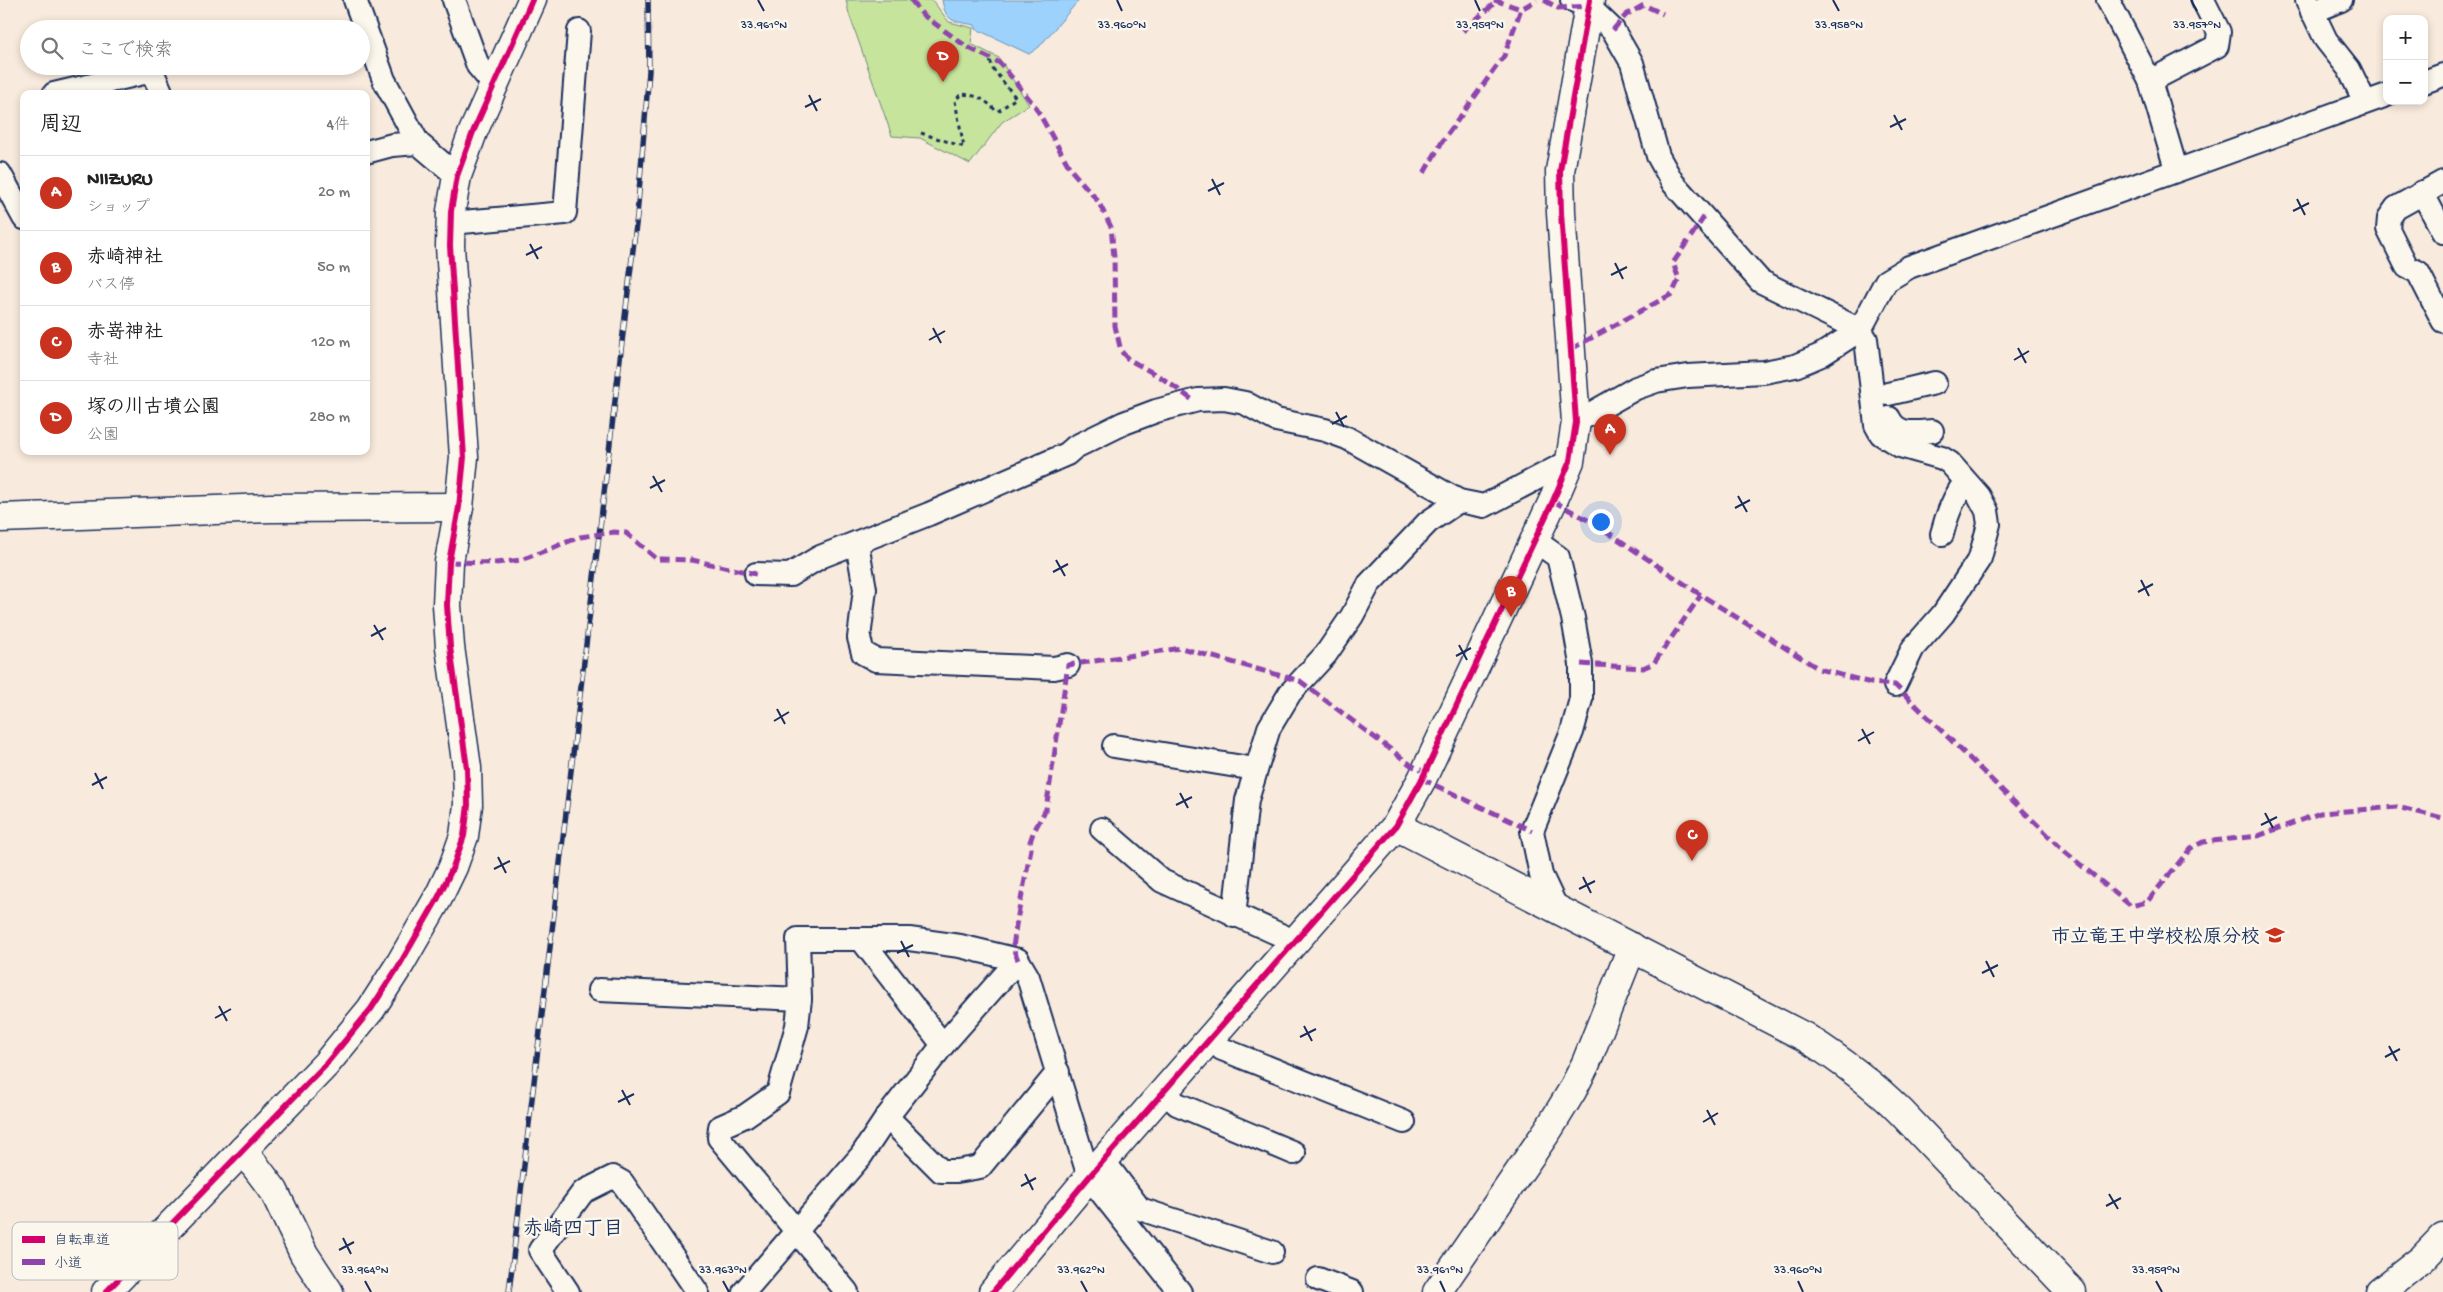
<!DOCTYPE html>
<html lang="ja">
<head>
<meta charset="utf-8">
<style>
  body { margin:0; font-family:"Gochi Hand","Klee One",sans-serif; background:#f6f6f6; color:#222 }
  .controls { position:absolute; right:15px; top:15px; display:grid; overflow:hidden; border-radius:10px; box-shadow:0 2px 8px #0003 }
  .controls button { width:45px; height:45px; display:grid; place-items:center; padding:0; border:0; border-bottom:1px solid #e0e0e0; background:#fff; color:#222; font:25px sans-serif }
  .you { position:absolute; left:1600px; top:521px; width:18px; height:18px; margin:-12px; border:4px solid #fff; border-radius:50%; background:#1a73e8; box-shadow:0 0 0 8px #1a73e833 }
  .badge { display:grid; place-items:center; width:32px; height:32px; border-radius:50%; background:#c8321e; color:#fff; font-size:16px; font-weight:700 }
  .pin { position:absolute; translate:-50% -41px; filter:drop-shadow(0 1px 2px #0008) }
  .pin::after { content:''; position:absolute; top:26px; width:18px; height:15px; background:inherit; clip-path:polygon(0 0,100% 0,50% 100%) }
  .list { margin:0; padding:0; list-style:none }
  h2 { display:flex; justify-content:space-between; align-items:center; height:65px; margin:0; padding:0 20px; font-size:21px }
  h2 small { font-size:16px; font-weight:400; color:#767676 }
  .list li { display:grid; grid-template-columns:32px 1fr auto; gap:15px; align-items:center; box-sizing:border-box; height:75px; padding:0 20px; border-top:1px solid #e0e0e0 }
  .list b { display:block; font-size:19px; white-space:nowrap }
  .list p { margin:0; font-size:16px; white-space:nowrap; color:#767676 }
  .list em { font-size:16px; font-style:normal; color:#767676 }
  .icon { flex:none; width:28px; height:28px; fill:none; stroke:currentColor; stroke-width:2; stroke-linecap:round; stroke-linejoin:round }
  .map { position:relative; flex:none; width:2443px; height:1292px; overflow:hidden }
  .search { position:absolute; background:#fff; box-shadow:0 2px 8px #0003; left:20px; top:20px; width:350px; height:55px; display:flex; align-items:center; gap:12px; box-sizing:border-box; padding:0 18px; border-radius:28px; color:#767676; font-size:19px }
  .panel { position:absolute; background:#fff; box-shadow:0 2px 8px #0003; left:20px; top:90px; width:350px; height:365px; border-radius:10px }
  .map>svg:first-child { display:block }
  .green { fill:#c6e49c; stroke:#708a7d }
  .water { fill:#9cd2fb; stroke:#6891bc }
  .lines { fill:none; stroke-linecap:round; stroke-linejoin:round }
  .street-casing { stroke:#1b2f5e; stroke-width:26 }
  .secondary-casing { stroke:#1b2f5e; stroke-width:31 }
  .path { stroke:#1b2f5e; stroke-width:3; stroke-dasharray:4 4; stroke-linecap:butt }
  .street { stroke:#fbf7ec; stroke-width:22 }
  .secondary { stroke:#fbf7ec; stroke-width:28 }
  .rail-casing { stroke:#1b2f5e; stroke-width:5.5 }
  .rail { stroke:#fbf7ec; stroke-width:4; stroke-dasharray:11; stroke-linecap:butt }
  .quiet { stroke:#8e44ad; stroke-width:5; stroke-dasharray:10 5; stroke-linecap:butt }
  .cycleway-casing { stroke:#fbf7ec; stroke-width:9 }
  .cycleway { stroke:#d6006c; stroke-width:6 }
  .ticks { fill:none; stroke:#1b2f5e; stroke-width:2 }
  .labels { text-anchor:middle; stroke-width:5; stroke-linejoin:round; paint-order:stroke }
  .poi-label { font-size:19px; font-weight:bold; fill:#1b2f5e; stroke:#fbf7ec; text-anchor:end }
  .neighbourhood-label { font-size:20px; font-weight:bold; fill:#1b2f5e; stroke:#fbf7ec }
  .key { fill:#fbf7ec; stroke:#b8bbc1; stroke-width:1 }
  .key-label { font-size:14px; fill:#1b2f5e }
  .ticks-label { font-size:12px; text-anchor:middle; fill:#1b2f5e; stroke:#fbf7ec; stroke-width:5; stroke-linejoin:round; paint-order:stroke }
</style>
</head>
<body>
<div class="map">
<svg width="2443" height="1292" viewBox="0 0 2443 1292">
  <rect width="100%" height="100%" fill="#f8eadc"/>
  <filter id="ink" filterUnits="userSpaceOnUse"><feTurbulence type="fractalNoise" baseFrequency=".02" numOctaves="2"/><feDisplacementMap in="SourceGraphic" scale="10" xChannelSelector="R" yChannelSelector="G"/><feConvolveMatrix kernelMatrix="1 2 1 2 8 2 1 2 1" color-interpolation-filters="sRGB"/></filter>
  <g filter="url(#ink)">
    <polygon class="green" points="846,0 932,0 949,22 973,28 971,44 999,58 1029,105 1002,122 970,164 920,138 892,136 849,14"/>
    <path class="water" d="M942 0H1079L1039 47 1029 54 976 29 975 25C954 21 946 23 942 0Z"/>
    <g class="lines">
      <g class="street-casing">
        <g id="street">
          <polyline points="355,0 384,80 418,143 457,176"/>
          <polyline points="454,0 478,66 494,85"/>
          <polyline points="1572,0 1588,6 1613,30 1632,63 1658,156 1673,183 1760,281 1860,330 1866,339 1876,425 1881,434 1900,446 1942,458 1950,463 1979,496 1987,511 1989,524 1980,558 1943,614 1913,648 1895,685"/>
          <polyline points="2108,0 2150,81 2176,169"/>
          <polyline points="2307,0 2326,40 2349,69 2365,102"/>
          <polyline points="2312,12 2341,0"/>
          <polyline points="2150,81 2217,46 2219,32 2203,0"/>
          <polyline points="2424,82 2443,75"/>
          <polyline points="54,94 152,71 162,94"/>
          <polyline points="366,152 392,145 418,143"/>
          <polyline points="0,174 24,218"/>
          <polyline points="2443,182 2396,208 2389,218 2388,229 2407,267 2418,272 2443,321"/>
          <polyline points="2422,192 2443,232"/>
          <polyline points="451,223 565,213 579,31"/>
          <polyline points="1888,394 1935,383"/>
          <path d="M1889 418C1897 436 1915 432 1932 431"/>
          <polyline points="1576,422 1636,388 1656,381 1688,376 1764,372 1795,366 1821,355 1860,330 1886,281 1909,267 2387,95"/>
          <path d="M1942 534C1947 514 1953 498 1965 482"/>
          <polyline points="1534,540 1558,557 1573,618 1581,664 1581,699 1572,732 1532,831 1541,875 1557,909"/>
          <polyline points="857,543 865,589 859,638 863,653 876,660 1054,668 1068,665"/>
          <polyline points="756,574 790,575 820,557 929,514 1067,454 1075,447 1124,423 1156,411 1198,400 1224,399 1245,403 1276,420 1325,430 1347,438 1459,501 1484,506 1570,461"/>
          <polyline points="1114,746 1255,769"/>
          <polyline points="1102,829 1162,881 1296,942"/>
          <polyline points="1234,916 1247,800 1269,728 1290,693 1326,654 1352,616 1369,584 1428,522 1459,501"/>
          <polyline points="861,939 943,1045"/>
          <polyline points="599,990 800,999"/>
          <polyline points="1212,1038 1222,1049 1404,1122"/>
          <polyline points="1164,1092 1177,1104 1294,1153"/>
          <polyline points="887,1117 941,1171 957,1171 980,1167 1058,1072"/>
          <polyline points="1104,1161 1140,1209 1272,1252"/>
          <polyline points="1318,1279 1352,1292"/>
          <polyline points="568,1292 540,1250 583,1192 613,1177 622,1182 697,1292"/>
          <polyline points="744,1292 861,1156 887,1117 943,1045 1018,960"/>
          <polyline points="847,1292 719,1138 720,1127 745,1116 778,1093 797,1026 800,999 798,939 909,939 960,946 1018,960 1028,977 1089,1177 1180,1292"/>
        </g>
      </g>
      <g class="secondary-casing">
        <g id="secondary">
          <polyline points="0,518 271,508 459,507"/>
          <path d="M1396 826 1805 1037C1841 1060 1871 1082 1901 1112L2072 1292"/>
          <polyline points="243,1150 274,1191 304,1254 329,1292"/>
          <polyline points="106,1292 326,1064 371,1009 400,964 438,898 453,867 464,836 468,805 467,768 450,647 447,605 449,562 459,507 464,457 450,246 451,211 457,176 473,132 532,0"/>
          <polyline points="993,1292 1089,1177 1396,826 1422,779 1553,501 1570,461 1576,422 1561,213 1560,171 1590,0"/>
          <polyline points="1437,1292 1550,1127 1572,1091 1586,1063 1632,947"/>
          <polyline points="2380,1292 2422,1259 2443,1237"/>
        </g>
      </g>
      <path class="path" d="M921 133 964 147 955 101 961 94C978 95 986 100 997 112L1016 98 993 69 989 57"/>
      <use href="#street" class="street"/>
      <use href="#secondary" class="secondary"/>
      <g class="rail-casing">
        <polyline id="rail" points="509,1292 637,216 649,71 648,0"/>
      </g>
      <use href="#rail" class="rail"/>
      <g class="quiet">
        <polyline points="911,0 923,15 967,47 1000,63 1035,106 1071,170 1098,201 1111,227 1114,257 1115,326 1121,351 1128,359 1162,378 1194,401"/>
        <polyline points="1494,0 1521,9"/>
        <polyline points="1544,0 1558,8 1588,6"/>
        <polyline points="1613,30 1626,15 1644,5 1663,14"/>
        <polyline points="1463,31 1496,2"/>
        <polyline points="1424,173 1442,142 1504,56 1521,9 1537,0"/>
        <polyline points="1571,349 1672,294 1679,279 1673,263 1704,217"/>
        <polyline points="1553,501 1597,525 1701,595 1819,669 1871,683 1895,685 2065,852 2131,906 2147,902 2191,848 2203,842 2258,836 2320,813 2397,807 2443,818"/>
        <polyline points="449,562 496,563 521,560 580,537 614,532 626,533 657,559 692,560 756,574"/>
        <polyline points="1581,664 1643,668 1654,663 1701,595"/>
        <polyline points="1422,779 1532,831"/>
        <polyline points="1018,960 1013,948 1016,925 1031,849 1030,842 1033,833 1046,809 1068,665 1181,648 1300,681 1411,765 1425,772"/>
      </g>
      <g class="cycleway-casing">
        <g id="cycleway">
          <polyline points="106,1292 326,1064 371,1009 400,964 438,898 453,867 464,836 468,805 467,768 450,647 447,605 449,562 459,507 464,457 450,246 451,211 457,176 473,132 532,0"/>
          <polyline points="993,1292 1089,1177 1396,826 1422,779 1553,501 1570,461 1576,422 1561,213 1560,171 1590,0"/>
        </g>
      </g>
      <use href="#cycleway" class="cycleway"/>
    </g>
  </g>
  <path class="ticks" d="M758 0 764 11M1117 0 1122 11M1475 0 1480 11M1833 0 1839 11M2191 0 2197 11M809 95 817 111M805 107 821 99M1894 115 1902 130M1890 127 1906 119M1212 179 1220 195M1208 191 1224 183M2297 199 2305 215M2293 211 2309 203M530 244 538 259M526 255 542 247M1615 263 1623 279M1611 275 1627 267M933 328 941 343M929 340 945 331M2018 348 2026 363M2014 360 2029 351M1336 412 1344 427M1332 424 1347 416M653 476 662 492M650 488 665 480M1738 496 1747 512M1735 508 1750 500M1056 560 1065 576M1053 572 1068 564M2141 580 2149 596M2138 592 2153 584M374 625 383 640M371 636 386 628M1459 645 1467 660M1456 656 1471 648M777 709 785 724M774 721 789 712M1862 729 1870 744M1858 741 1874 732M95 773 103 789M92 785 107 777M1180 793 1188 808M1176 805 1192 797M2265 813 2273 828M2261 825 2277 817M498 857 506 873M494 869 510 861M1583 877 1591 893M1579 889 1595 881M901 941 909 957M897 953 913 945M1986 961 1994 977M1982 973 1998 965M219 1006 227 1021M215 1018 231 1009M1304 1026 1312 1041M1300 1037 1316 1029M2389 1046 2397 1061M2385 1057 2400 1049M622 1090 630 1105M618 1102 634 1094M1707 1110 1715 1125M1703 1122 1718 1113M1025 1174 1033 1190M1021 1186 1036 1178M2109 1194 2118 1209M2106 1206 2121 1198M343 1238 351 1254M339 1250 354 1242M365 1281 371 1292M723 1281 729 1292M1081 1281 1087 1292M1440 1281 1445 1292M1798 1281 1803 1292M2156 1281 2162 1292"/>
  <defs>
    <g id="school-bare" transform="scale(1.5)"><path d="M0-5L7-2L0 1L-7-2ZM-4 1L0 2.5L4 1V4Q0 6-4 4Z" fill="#c8321e" stroke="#fbf7ec" stroke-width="2.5" paint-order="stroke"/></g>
  </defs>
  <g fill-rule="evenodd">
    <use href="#school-bare" x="2275" y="935"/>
  </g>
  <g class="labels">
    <g class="poi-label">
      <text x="2260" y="942">市立竜王中学校松原分校</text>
    </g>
    <g class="neighbourhood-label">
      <text x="573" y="1234">赤崎四丁目</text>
    </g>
  </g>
  <rect x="12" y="1222" width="166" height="58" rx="8" class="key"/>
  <rect x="22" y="1236" width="23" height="7" fill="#d6006c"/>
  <rect x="22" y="1259" width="23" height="6" fill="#8e44ad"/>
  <g class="key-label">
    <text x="54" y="1244">自転車道</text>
    <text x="54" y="1267">小道</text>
  </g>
  <g class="ticks-label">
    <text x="1122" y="28">33.960°N</text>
    <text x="1480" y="28">33.959°N</text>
    <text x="1839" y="28">33.958°N</text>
    <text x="2197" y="28">33.957°N</text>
    <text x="764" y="28">33.961°N</text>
    <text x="365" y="1273">33.964°N</text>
    <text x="723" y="1273">33.963°N</text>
    <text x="1081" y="1273">33.962°N</text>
    <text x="1440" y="1273">33.961°N</text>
    <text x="1798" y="1273">33.960°N</text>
    <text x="2156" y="1273">33.959°N</text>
  </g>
</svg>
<div class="controls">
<button>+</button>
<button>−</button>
</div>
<div class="you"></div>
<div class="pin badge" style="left:1610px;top:455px">A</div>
<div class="pin badge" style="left:1511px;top:617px">B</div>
<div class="pin badge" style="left:1692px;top:861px">C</div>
<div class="pin badge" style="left:943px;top:82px">D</div>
<div class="search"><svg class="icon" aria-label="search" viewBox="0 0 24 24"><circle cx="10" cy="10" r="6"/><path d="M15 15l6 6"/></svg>ここで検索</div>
<section class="panel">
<h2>周辺<small>4件</small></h2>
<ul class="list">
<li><span class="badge">A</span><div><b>NIIZURU</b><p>ショップ</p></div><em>20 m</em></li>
<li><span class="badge">B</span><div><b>赤崎神社</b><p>バス停</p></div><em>50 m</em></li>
<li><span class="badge">C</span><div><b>赤嵜神社</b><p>寺社</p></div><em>120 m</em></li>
<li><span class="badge">D</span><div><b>塚の川古墳公園</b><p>公園</p></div><em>280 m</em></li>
</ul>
</section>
</div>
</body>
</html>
